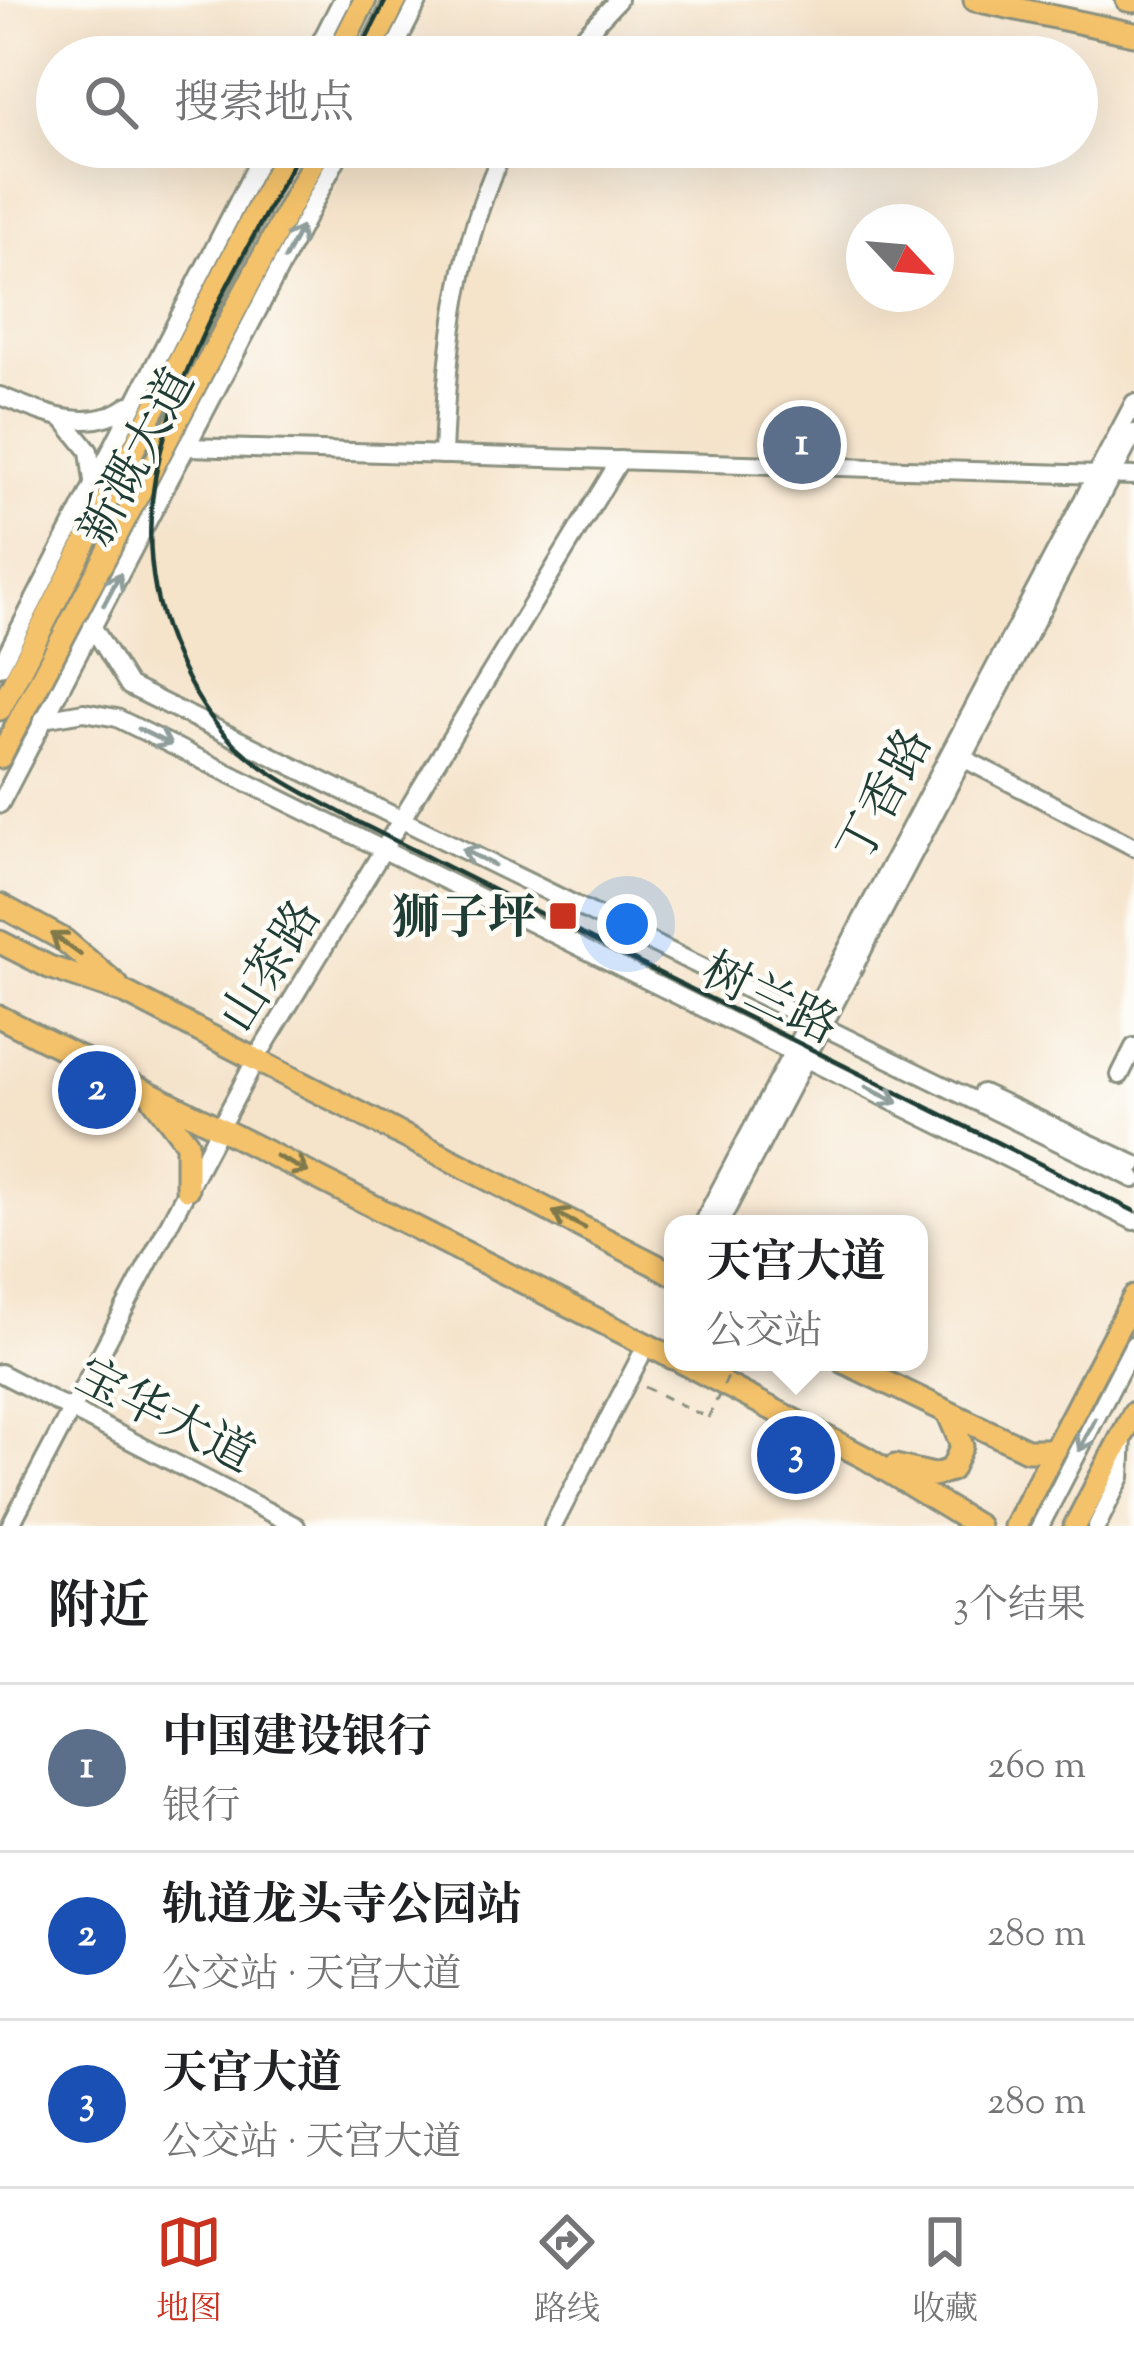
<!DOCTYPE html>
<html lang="zh">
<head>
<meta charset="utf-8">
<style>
  body { margin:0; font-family:"Sorts Mill Goudy","Noto Serif SC",serif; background:#f6f6f6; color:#202124 }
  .compass { position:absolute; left:846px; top:204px; width:108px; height:108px; border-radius:50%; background:#fff; box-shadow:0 12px 48px #0002; rotate:116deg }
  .you { position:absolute; left:627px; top:924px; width:42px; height:42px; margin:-30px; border:9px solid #fff; border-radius:50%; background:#1a73e8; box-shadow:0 0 0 18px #1a73e833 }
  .badge { display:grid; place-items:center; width:78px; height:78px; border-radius:50%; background:#c8321e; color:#fff; font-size:39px; font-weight:700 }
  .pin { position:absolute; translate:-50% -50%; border:6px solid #fff; box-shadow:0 3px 12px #0006 }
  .popup { position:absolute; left:664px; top:1215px; width:264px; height:156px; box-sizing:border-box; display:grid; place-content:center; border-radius:24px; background:#fff; filter:drop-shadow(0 3px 9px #0005); font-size:39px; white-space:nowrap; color:#757577 }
  .popup b { font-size:45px; color:#202124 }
  .popup::after { content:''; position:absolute; left:50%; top:100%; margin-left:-24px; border:24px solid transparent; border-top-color:#fff }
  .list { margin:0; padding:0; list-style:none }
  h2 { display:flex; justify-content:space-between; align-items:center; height:156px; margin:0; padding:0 48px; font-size:51px }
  h2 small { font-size:39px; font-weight:400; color:#757577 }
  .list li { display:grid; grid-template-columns:78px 1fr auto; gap:36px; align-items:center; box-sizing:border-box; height:168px; padding:0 48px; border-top:3px solid #e0e0e0 }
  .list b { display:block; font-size:45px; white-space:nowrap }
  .list p { margin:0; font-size:39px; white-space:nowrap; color:#757577 }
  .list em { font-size:39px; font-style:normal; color:#757577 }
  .icon { flex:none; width:66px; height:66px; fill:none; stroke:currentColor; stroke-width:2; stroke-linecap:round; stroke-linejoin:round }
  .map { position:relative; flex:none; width:1134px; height:1526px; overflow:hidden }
  .search { position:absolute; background:#fff; box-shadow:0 12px 48px #0002; left:36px; right:36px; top:36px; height:132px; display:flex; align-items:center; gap:30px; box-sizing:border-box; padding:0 42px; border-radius:66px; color:#757577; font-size:45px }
  .sheet { height:660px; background:#fff }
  nav { display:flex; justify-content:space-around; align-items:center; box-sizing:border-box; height:168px; border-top:3px solid #e0e0e0; background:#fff; font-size:33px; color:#757577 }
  nav a { display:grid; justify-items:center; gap:6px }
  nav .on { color:#c8321e }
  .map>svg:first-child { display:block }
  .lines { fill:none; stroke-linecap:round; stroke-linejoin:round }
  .minor-casing { stroke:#8a907f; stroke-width:22 }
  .major-casing { stroke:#8a907f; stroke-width:27 }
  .path { stroke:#8a907f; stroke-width:3; stroke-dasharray:9 9; stroke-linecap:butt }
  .minor { stroke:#fff; stroke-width:16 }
  .major { stroke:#f4c26a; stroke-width:21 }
  .rail { stroke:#1f3d34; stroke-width:4.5 }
  .path-bridge { stroke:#8a907f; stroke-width:3; stroke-dasharray:9 9; stroke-linecap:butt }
  .oneway { stroke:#8f9e9a }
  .oneway2 { stroke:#7f794c }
  .poi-dot { fill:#c8321e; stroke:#fdfcf7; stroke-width:4.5 }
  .labels { text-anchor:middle; stroke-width:9; stroke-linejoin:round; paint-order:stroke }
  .street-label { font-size:48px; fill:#1f3d34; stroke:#fdfcf7 }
  .poi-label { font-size:48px; font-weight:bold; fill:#1f3d34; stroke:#fdfcf7; text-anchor:end }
</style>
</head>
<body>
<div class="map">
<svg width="1134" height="1526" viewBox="0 0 1134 1526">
  <rect width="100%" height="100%" fill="#fdfcf7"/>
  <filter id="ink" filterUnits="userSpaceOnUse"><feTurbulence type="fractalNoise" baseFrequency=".00833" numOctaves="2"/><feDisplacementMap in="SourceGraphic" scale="24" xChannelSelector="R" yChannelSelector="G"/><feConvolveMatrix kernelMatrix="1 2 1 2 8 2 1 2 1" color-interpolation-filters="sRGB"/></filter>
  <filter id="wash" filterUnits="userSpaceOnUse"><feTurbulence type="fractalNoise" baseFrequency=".004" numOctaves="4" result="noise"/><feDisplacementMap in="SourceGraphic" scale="48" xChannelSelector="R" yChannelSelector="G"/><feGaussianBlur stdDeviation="2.7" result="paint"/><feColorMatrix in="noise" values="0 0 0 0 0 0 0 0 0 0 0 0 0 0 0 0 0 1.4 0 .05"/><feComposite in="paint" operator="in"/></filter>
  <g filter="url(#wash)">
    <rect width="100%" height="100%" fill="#f5e3ca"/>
  </g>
  <g filter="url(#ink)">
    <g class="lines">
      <g class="minor-casing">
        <g id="minor">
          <polyline points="313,57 342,0"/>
          <polyline points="390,57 419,0"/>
          <polyline points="564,57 618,0"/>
          <path d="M0 396C42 412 88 436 129 405"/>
          <polyline points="63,419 89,451 93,481"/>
          <polyline points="188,447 1134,476"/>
          <path d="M443 455C447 346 457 247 505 147"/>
          <polyline points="92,626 129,686 1134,1179"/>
          <polyline points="0,667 266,147"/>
          <polyline points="43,719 84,712 117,718 1134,1221"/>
          <polyline points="963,758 1134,847"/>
          <polyline points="0,804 343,147"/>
          <polyline points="1120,1075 1134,1047"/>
          <polyline points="982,1093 1134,1164"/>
          <polyline points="702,1224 1134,403"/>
          <polyline points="719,1224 1134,433"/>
          <polyline points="0,1373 296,1526"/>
          <polyline points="10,1526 256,1059 620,460"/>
          <polyline points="553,1526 647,1344"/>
          <polyline points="1040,1526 1134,1344"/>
          <polyline points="1097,1526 1121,1477 1123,1436"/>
        </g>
      </g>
      <g class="major-casing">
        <g id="major">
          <polyline points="975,0 1134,34"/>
          <polyline points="1127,0 1134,1"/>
          <polyline points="336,57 365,0"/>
          <polyline points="367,57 396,0"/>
          <polyline points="0,709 289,147"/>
          <polyline points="0,757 321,147"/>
          <polyline points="0,905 64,940 117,985"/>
          <polyline points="0,942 49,967 126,993 673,1274"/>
          <polyline points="0,1017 673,1358"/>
          <polyline points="154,1100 187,1143 187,1189"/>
          <polyline points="682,1362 866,1458 978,1526"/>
          <polyline points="844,1362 1027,1450 1055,1450"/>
          <polyline points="895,1466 934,1475 951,1470 962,1446 950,1417"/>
          <polyline points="1015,1526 1134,1297"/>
          <polyline points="1075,1526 1134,1413"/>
        </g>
      </g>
      <g class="path">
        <polyline points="49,1074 60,1079 65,1071"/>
        <polyline points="645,1387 708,1418"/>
      </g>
      <use href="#minor" class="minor"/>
      <use href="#major" class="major"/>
      <g class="rail">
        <polyline points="357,57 386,0"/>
        <path d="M301 147C224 300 101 467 171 643 185 678 202 710 227 737 263 775 313 797 358 822L1134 1211"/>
      </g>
      <polyline class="path-bridge" points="708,1418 735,1362"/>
    </g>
    <defs><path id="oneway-shaft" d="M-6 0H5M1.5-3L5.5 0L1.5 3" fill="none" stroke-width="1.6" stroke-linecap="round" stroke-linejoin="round" transform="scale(3)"/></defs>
    <g class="oneway">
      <use href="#oneway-shaft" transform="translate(293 243) rotate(-63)"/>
      <use href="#oneway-shaft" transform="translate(112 589) rotate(-62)"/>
      <use href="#oneway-shaft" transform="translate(155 737) rotate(26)"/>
      <use href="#oneway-shaft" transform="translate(478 857) rotate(-154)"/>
      <use href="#oneway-shaft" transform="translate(882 1095) rotate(26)"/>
      <use href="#oneway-shaft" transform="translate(1087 1435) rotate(117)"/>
    </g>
    <g class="oneway2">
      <use href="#oneway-shaft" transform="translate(66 944) rotate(-144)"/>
      <use href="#oneway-shaft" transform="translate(292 1164) rotate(27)"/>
      <use href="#oneway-shaft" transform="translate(569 1220) rotate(-153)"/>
    </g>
  </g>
  <rect class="poi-dot" x="548" y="901" width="30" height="30" rx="6"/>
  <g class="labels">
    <g class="street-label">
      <text transform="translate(135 456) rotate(-62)" y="17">新溉大道</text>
      <text transform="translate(883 795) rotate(-62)" y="17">丁香路</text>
      <text transform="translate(269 965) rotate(-58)" y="17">山茶路</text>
      <text transform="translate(771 997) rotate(26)" y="17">树兰路</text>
      <text transform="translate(166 1414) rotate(27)" y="17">宝华大道</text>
    </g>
    <g class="poi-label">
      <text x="536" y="933">狮子坪</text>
    </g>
  </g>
</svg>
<svg class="compass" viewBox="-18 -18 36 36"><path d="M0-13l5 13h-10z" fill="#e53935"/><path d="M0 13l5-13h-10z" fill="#757577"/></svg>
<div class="you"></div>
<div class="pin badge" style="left:802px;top:445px;background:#5c6f8a">1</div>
<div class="pin badge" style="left:97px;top:1090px;background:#1a4fb4">2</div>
<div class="pin badge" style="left:796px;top:1455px;background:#1a4fb4">3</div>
<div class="popup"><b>天宫大道</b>公交站</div>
<div class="search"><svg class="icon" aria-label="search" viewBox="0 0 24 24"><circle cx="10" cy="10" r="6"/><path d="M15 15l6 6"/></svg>搜索地点</div>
</div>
<section class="sheet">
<h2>附近<small>3个结果</small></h2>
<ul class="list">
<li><span class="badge" style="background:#5c6f8a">1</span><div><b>中国建设银行</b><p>银行</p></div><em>260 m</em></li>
<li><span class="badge" style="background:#1a4fb4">2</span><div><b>轨道龙头寺公园站</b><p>公交站 · 天宫大道</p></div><em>280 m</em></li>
<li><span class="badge" style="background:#1a4fb4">3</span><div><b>天宫大道</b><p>公交站 · 天宫大道</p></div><em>280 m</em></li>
</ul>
</section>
<nav>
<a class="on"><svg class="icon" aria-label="map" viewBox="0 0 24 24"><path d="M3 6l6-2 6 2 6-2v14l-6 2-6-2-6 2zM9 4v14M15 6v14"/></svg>地图</a>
<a><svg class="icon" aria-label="directions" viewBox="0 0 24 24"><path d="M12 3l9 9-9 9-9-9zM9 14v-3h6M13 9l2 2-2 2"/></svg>路线</a>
<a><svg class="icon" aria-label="saved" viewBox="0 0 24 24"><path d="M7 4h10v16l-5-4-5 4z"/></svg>收藏</a>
</nav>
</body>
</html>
